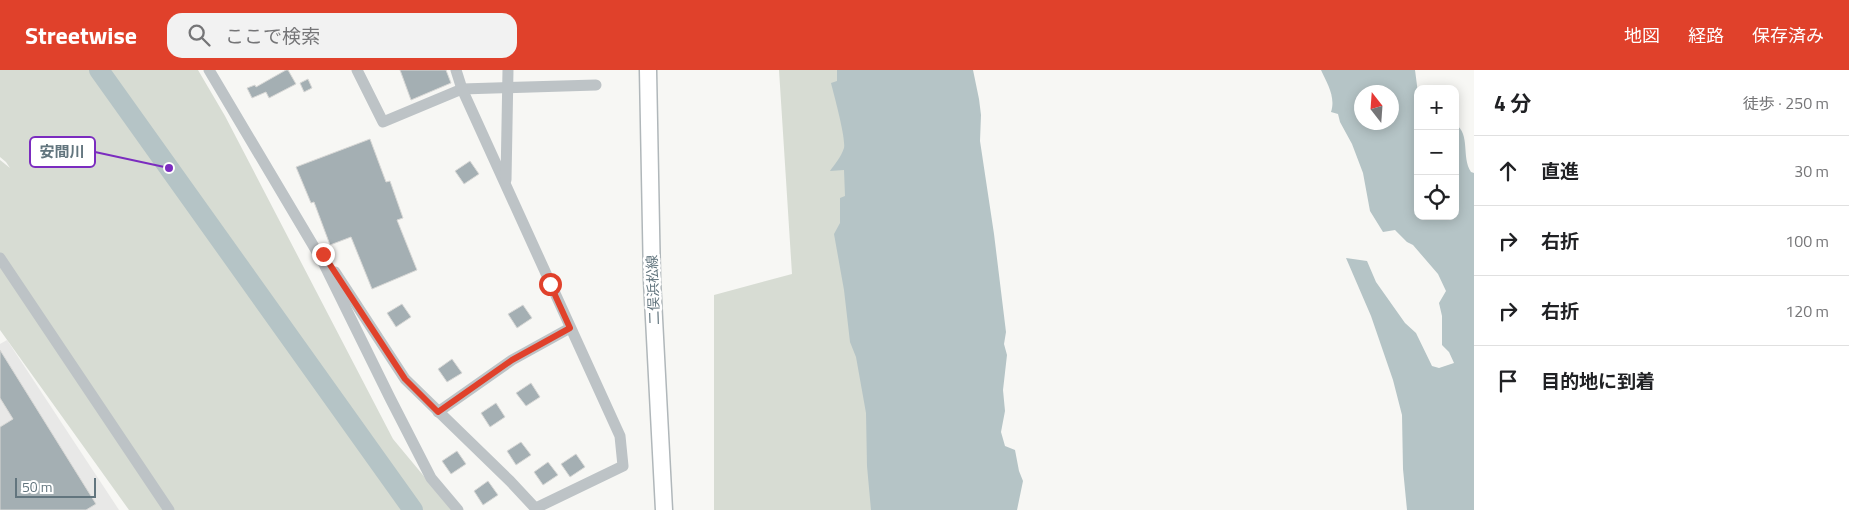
<!DOCTYPE html>
<html lang="ja">
<head>
<meta charset="utf-8">
<style>
  body { margin:0; font-family:"Titillium Web","Noto Sans JP",sans-serif; background:#f2f2f2; color:#202124 }
  .controls { position:absolute; right:15px; top:15px; display:grid; overflow:hidden; border-radius:10px; box-shadow:0 2px 12px #0003 }
  .controls button { width:45px; height:45px; display:grid; place-items:center; padding:0; border:0; border-bottom:1px solid #e0e0e0; background:#fff; color:#202124; font:25px sans-serif }
  .compass { position:absolute; left:1354px; top:15px; width:45px; height:45px; border-radius:50%; background:#fff; box-shadow:0 2px 12px #0003; rotate:343deg }
  .scale { position:absolute; left:15px; bottom:12px; width:81px; box-sizing:border-box; padding-left:5px; border:2px solid #62757e; border-top:0; font-size:14px; line-height:18px; white-space:nowrap; color:#62757e; -webkit-text-stroke:4px #fff; paint-order:stroke }
  .stop { position:absolute; width:15px; height:15px; margin:-11px; border:4px solid #e0412b; border-radius:50%; background:#fff }
  .stop.end { background:#e0412b; border-color:#fff; box-shadow:0 1px 5px #0008 }
  .list { margin:0; padding:0; list-style:none }
  h2 { display:flex; justify-content:space-between; align-items:center; height:65px; margin:0; padding:0 20px; font-size:21px }
  h2 small { font-size:16px; font-weight:400; color:#757577 }
  .list li { display:grid; grid-template-columns:32px 1fr auto; gap:15px; align-items:center; box-sizing:border-box; height:70px; padding:0 20px; border-top:1px solid #e0e0e0 }
  .list b { display:block; font-size:19px; white-space:nowrap }
  .list em { font-size:16px; font-style:normal; color:#757577 }
  .icon { flex:none; width:28px; height:28px; fill:none; stroke:currentColor; stroke-width:2; stroke-linecap:round; stroke-linejoin:round }
  .map { position:relative; flex:none; width:1474px; height:440px; overflow:hidden }
  header { display:flex; align-items:center; gap:30px; box-sizing:border-box; height:70px; padding:0 25px; background:#e0412b; color:#fff }
  header strong { font-size:24px }
  nav { display:flex; gap:28px; margin-inline-start:auto; font-size:18px }
  .search { width:350px; height:45px; background:#f2f2f2; display:flex; align-items:center; gap:12px; box-sizing:border-box; padding:0 18px; border-radius:15px; color:#757577; font-size:19px }
  main { display:flex }
  aside { flex:1; background:#fff }
  .map>svg:first-child { display:block }
  .built { fill:#e8e8e7 }
  .green { fill:#d7dcd3 }
  .water { fill:#b5c4c6; fill-rule:evenodd }
  .lines { fill:none; stroke-linecap:round; stroke-linejoin:round }
  .river { stroke:#b5c4c6; stroke-width:20 }
  .building { fill:#a4afb3; stroke:#d8d8d6 }
  .secondary-casing { stroke:#b0b7ba; stroke-width:19 }
  .street { stroke:#bdc3c6; stroke-width:11 }
  .secondary { stroke:#fff; stroke-width:16 }
  .route { stroke:#e0412b; stroke-width:6 }
  .labels { text-anchor:middle; stroke-width:5; stroke-linejoin:round; paint-order:stroke }
  .street-label { font-size:14px; fill:#62757e; stroke:#fff }
  .leader { fill:none; stroke:#7b2cbf; stroke-width:2 }
  .callout-dot { fill:#7b2cbf; stroke:#fff; stroke-width:2 }
  .callout { fill:#fff; stroke:#7b2cbf; stroke-width:2 }
  .callout-label { font-size:15px; text-anchor:middle; font-weight:bold; fill:#62757e }
</style>
</head>
<body>
<header>
<strong>Streetwise</strong>
<div class="search"><svg class="icon" aria-label="search" viewBox="0 0 24 24"><circle cx="10" cy="10" r="6"/><path d="M15 15l6 6"/></svg>ここで検索</div>
<nav><a>地図</a><a>経路</a><a>保存済み</a></nav>
</header>
<main>
<div class="map">
<svg width="1474" height="440" viewBox="0 0 1474 440">
  <rect width="100%" height="100%" fill="#f7f7f4"/>
  <polygon class="built" points="7,270 119,440 0,440 0,274"/>
  <g class="green">
    <polygon points="0,0 198,0 225,46 393,369 452,440 129,440 0,260 0,90 10,98 6,92 0,87"/>
    <polygon points="779,0 850,0 873,440 714,440 714,225 792,204"/>
  </g>
  <g class="water">
    <path d="M837 0H973L979 29 981 45 980 71 994 164 1006 262 1004 274 1007 285 1003 320 1005 341 1001 362 1005 376 1015 380 1019 401 1023 411 1017 440H871L867 396 866 343 856 287 850 272 844 220 834 164 840 153V128L845 126 844 100 830 101C835 94 841 87 844 78 846 68 834 25 831 13L837 11Z"/>
    <path d="M1321 0H1415L1418 23V146H1455V54C1471 64 1461 87 1471 102L1474 103V440H1407L1403 399 1402 345 1393 310 1371 246 1346 188 1367 191 1376 212 1405 253 1416 263 1432 296 1439 298 1454 293 1449 282 1442 275V246L1439 233 1446 221 1438 204 1413 175 1407 172 1395 160 1383 162 1370 141 1363 103 1352 74 1340 52 1338 44 1331 42C1336 27 1327 13 1321 0ZM1362 22H1392V52H1362Z"/>
  </g>
  <g class="lines">
    <polyline class="river" points="99,0 413,440"/>
  </g>
  <g class="building">
    <polygon points="286,0 288,0 296,14 269,28 266,22 252,28 247,18 255,15 256,17"/>
    <polygon points="400,0 446,0 451,13 411,30"/>
    <polygon points="308,9 312,18 304,22 300,13"/>
    <polygon points="370,69 386,112 390,111 403,148 397,150 417,200 372,219 351,167 330,175 314,132 311,133 296,97"/>
    <polygon points="470,91 479,104 464,114 455,101"/>
    <polygon points="402,234 411,247 396,257 387,243"/>
    <polygon points="523,235 532,248 517,258 508,244"/>
    <polygon points="0,280 96,434 86,440 0,440 0,357 13,349 0,328"/>
    <polygon points="452,289 462,303 447,312 438,299"/>
    <polygon points="531,313 540,327 526,336 516,323"/>
    <polygon points="496,333 505,347 490,357 481,343"/>
    <polygon points="521,372 531,385 516,395 507,381"/>
    <polygon points="457,381 466,394 451,404 442,391"/>
    <polygon points="576,384 585,397 570,407 561,394"/>
    <polygon points="548,392 558,405 543,415 534,402"/>
    <polygon points="488,411 498,425 483,435 474,421"/>
  </g>
  <g class="lines">
    <g class="secondary-casing">
      <polyline id="secondary" points="648,0 652,210 664,440"/>
    </g>
    <g class="street">
      <polyline points="209,0 323,192 390,328 431,408 458,440"/>
      <polyline points="357,0 383,52 462,19 596,15"/>
      <polyline points="456,0 462,19 620,366 623,396 536,438"/>
      <polyline points="506,110 508,0"/>
      <polyline points="0,188 169,440"/>
      <polyline points="335,202 405,309 510,411 537,440"/>
      <polyline points="438,342 512,290 570,258"/>
    </g>
    <use href="#secondary" class="secondary"/>
  </g>
  <g class="lines">
    <polyline class="route" points="323,184 405,309 438,342 512,290 570,258 550,214"/>
  </g>
  <g class="labels">
    <g class="street-label">
      <text transform="translate(653 220) rotate(-92)" y="5">二俣浜松線</text>
    </g>
  </g>
  <path class="leader" d="M169 98L95 82"/>
  <circle class="callout-dot" cx="169" cy="98" r="5"/>
  <rect class="callout" x="30" y="67" width="65" height="30" rx="5"/>
  <g class="callout-label">
    <text x="62" y="87">安間川</text>
  </g>
</svg>
<div class="controls">
<button>+</button>
<button>−</button>
<button><svg class="icon" aria-label="locate" viewBox="0 0 24 24"><circle cx="12" cy="12" r="6"/><path d="M12 2v4M12 18v4M2 12h4M18 12h4"/></svg></button>
</div>
<svg class="compass" viewBox="-18 -18 36 36"><path d="M0-13l5 13h-10z" fill="#e53935"/><path d="M0 13l5-13h-10z" fill="#757577"/></svg>
<div class="scale">50 m</div>
<div class="stop" style="left:550px;top:214px"></div>
<div class="stop end" style="left:323px;top:184px"></div>
</div>
<aside>
<h2>4 分<small>徒歩 · 250 m</small></h2>
<ul class="list">
<li><svg class="icon" aria-label="ahead" viewBox="0 0 24 24"><path d="M12 20V5M6 11l6-6 6 6"/></svg><div><b>直進</b></div><em>30 m</em></li>
<li><svg class="icon" aria-label="right" viewBox="0 0 24 24"><path d="M7 20v-9h11M14 6l5 5-5 5"/></svg><div><b>右折</b></div><em>100 m</em></li>
<li><svg class="icon" aria-label="right" viewBox="0 0 24 24"><path d="M7 20v-9h11M14 6l5 5-5 5"/></svg><div><b>右折</b></div><em>120 m</em></li>
<li><svg class="icon" aria-label="arrive" viewBox="0 0 24 24"><path d="M6 21V4h12l-3 4 3 4H6"/></svg><div><b>目的地に到着</b></div></li>
</ul>
</aside>
</main>
</body>
</html>
